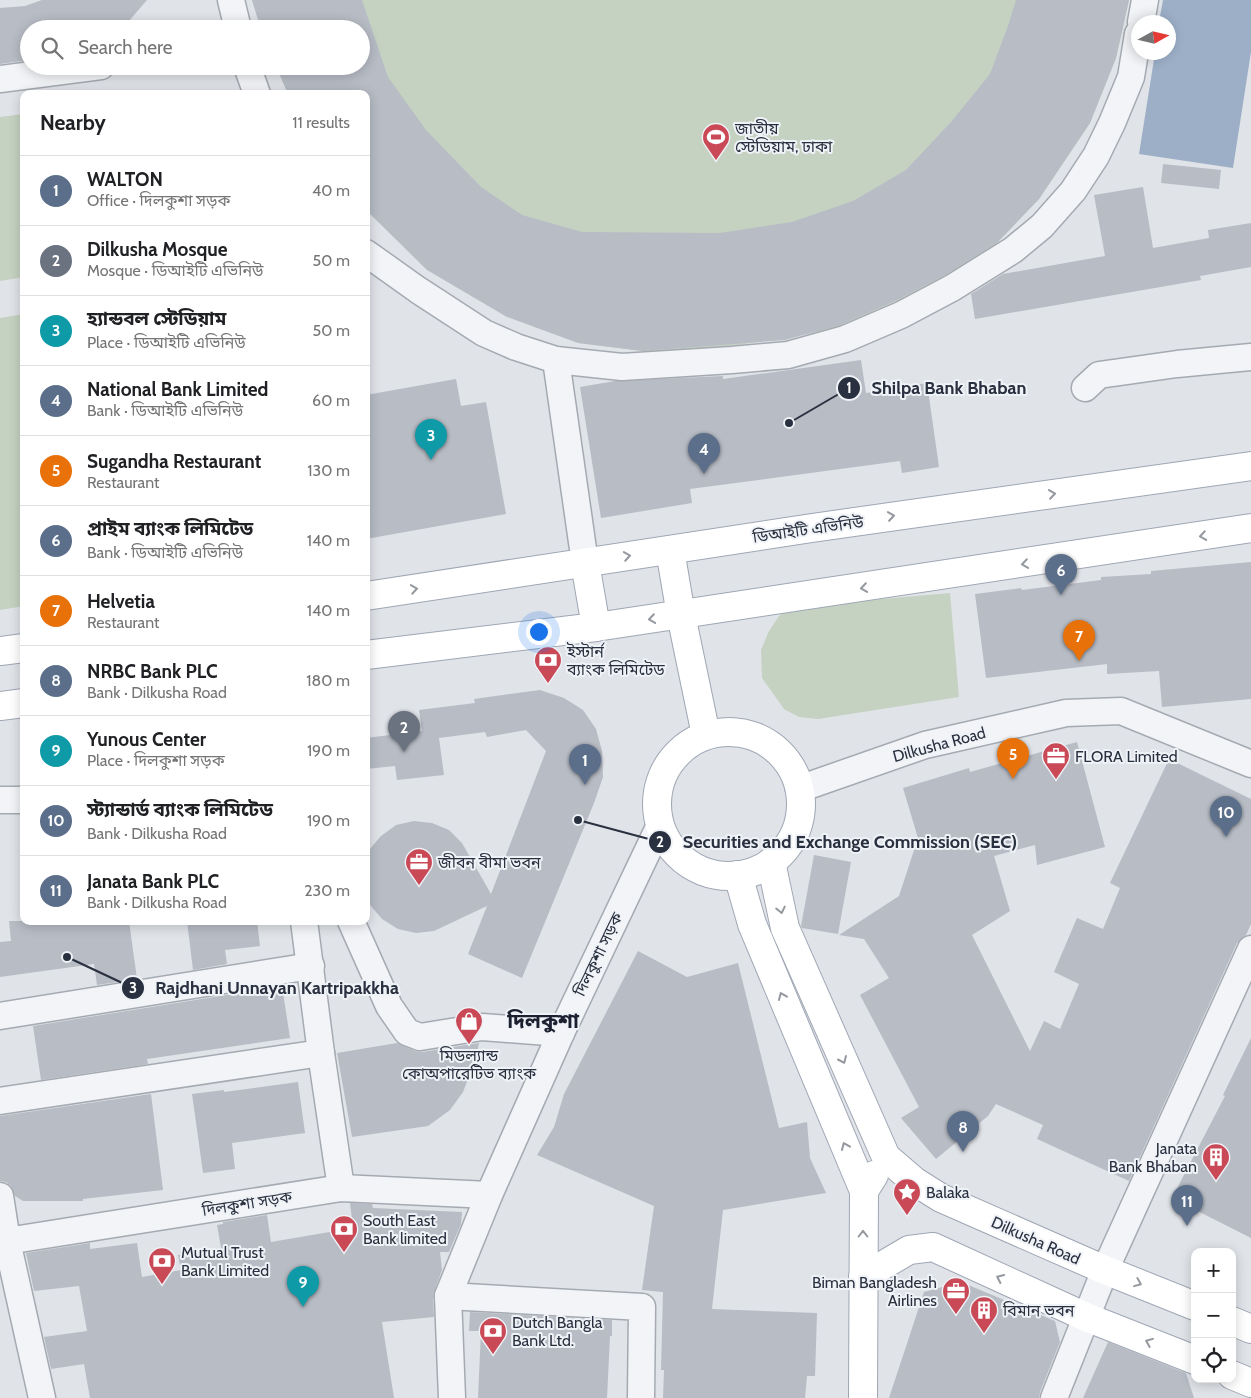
<!DOCTYPE html>
<html lang="en">
<head>
<meta charset="utf-8">
<style>
  body { margin:0; font-family:Cabin,"Noto Sans Bengali",sans-serif; background:#f2f2f2; color:#202124 }
  .controls { position:absolute; right:15px; bottom:15px; display:grid; overflow:hidden; border-radius:10px; box-shadow:0 2px 12px #0003 }
  .controls button { width:45px; height:45px; display:grid; place-items:center; padding:0; border:0; border-bottom:1px solid #e0e0e0; background:#fff; color:#202124; font:25px sans-serif }
  .compass { position:absolute; left:1131px; top:15px; width:45px; height:45px; border-radius:50%; background:#fff; box-shadow:0 2px 12px #0003; rotate:82deg }
  .you { position:absolute; left:538px; top:631px; width:18px; height:18px; margin:-12px; border:4px solid #fff; border-radius:50%; background:#1a73e8; box-shadow:0 0 0 8px #1a73e833 }
  .badge { display:grid; place-items:center; width:32px; height:32px; border-radius:50%; background:#db2777; color:#fff; font-size:16px; font-weight:700 }
  .pin { position:absolute; translate:-50% -41px; filter:drop-shadow(0 1px 2px #0008) }
  .pin::after { content:''; position:absolute; top:26px; width:18px; height:15px; background:inherit; clip-path:polygon(0 0,100% 0,50% 100%) }
  .list { margin:0; padding:0; list-style:none }
  h2 { display:flex; justify-content:space-between; align-items:center; height:65px; margin:0; padding:0 20px; font-size:21px }
  h2 small { font-size:16px; font-weight:400; color:#757577 }
  .list li { display:grid; grid-template-columns:32px 1fr auto; gap:15px; align-items:center; box-sizing:border-box; height:70px; padding:0 20px; border-top:1px solid #e0e0e0 }
  .list b { display:block; font-size:19px; white-space:nowrap }
  .list p { margin:0; font-size:16px; white-space:nowrap; color:#757577 }
  .list em { font-size:16px; font-style:normal; color:#757577 }
  .icon { flex:none; width:28px; height:28px; fill:none; stroke:currentColor; stroke-width:2; stroke-linecap:round; stroke-linejoin:round }
  .map { position:relative; flex:none; width:1251px; height:1398px; overflow:hidden }
  .search { position:absolute; background:#fff; box-shadow:0 2px 12px #0003; left:20px; top:20px; width:350px; height:55px; display:flex; align-items:center; gap:12px; box-sizing:border-box; padding:0 18px; border-radius:28px; color:#757577; font-size:19px }
  .panel { position:absolute; background:#fff; box-shadow:0 2px 12px #0003; left:20px; top:90px; width:350px; height:835px; border-radius:10px }
  .map>svg:first-child { display:block }
  .green { fill:#c5d2c1 }
  .water { fill:#9cafc7 }
  .building { fill:#b7bcc5 }
  .lines { fill:none; stroke-linecap:round; stroke-linejoin:round }
  .minor-casing { stroke:#a5aab2; stroke-width:29 }
  .major-casing { stroke:#9fa7b4; stroke-width:30 }
  .minor { stroke:#f2f4f7; stroke-width:26 }
  .major { stroke:#fff; stroke-width:28 }
  .oneway { stroke:#94989f }
  .labels { text-anchor:middle; stroke-width:4; stroke-linejoin:round; paint-order:stroke }
  .poi-label { font-size:16px; fill:#29303f; stroke:#eff2f6; text-anchor:start }
  .street-label { font-size:16px; fill:#29303f; stroke:#eff2f6 }
  .district-label { font-size:21px; font-weight:bold; fill:#1b2130; stroke:#eff2f6 }
  .leader { fill:none; stroke:#29303f; stroke-width:2 }
  .callout-dot { fill:#29303f; stroke:#eff2f6; stroke-width:2 }
  .mark-label { font-size:15px; text-anchor:middle; font-weight:bold; fill:#fff }
  .callout-label { font-size:18px; text-anchor:middle; font-weight:bold; fill:#29303f; stroke:#eff2f6; stroke-width:4; stroke-linejoin:round; paint-order:stroke }
</style>
</head>
<body>
<div class="map">
<svg width="1251" height="1398" viewBox="0 0 1251 1398">
  <rect width="100%" height="100%" fill="#e0e3e8"/>
  <g class="green">
    <polygon points="252,0 1129,0 1116,58 1090,123 1039,199 988,252 927,288 831,330 732,346 650,352 578,343 366,94 288,94 276,66 361,66 361,29 261,29"/>
    <polygon points="24,114 24,277 0,281 0,117"/>
    <polygon points="24,314 24,606 0,610 0,318"/>
    <polygon points="950,593 959,697 818,719 799,717 784,709 762,678 761,650 769,631 779,616 792,607"/>
  </g>
  <polygon class="water" points="1163,0 1251,0 1251,52 1233,168 1139,154 1155,53 1168,52 1168,22 1159,22"/>
  <g class="building">
    <polygon points="42,0 147,0 122,29 29,29 29,60 0,64 0,8 25,6"/>
    <polygon points="252,0 362,0 388,77 426,130 481,187 522,215 582,232 720,233 792,222 853,201 906,170 951,122 990,74 1008,26 1016,0 1129,0 1116,58 1090,123 1039,199 998,242 945,275 895,301 840,325 785,340 643,351 578,343 507,317 427,270 366,210 366,94 288,94 276,66 361,66 361,29 261,29"/>
    <polygon points="1163,164 1221,170 1219,189 1161,183"/>
    <polygon points="1143,187 1153,248 1209,238 1208,230 1251,223 1251,267 1200,276 1201,280 975,319 971,294 1003,274 1105,256 1094,195"/>
    <polygon points="861,360 866,393 927,383 939,467 902,473 900,461 690,489 692,503 601,518 580,387 615,381 723,376 723,379"/>
    <polygon points="456,379 461,406 486,402 506,514 366,539 366,395"/>
    <polygon points="1251,562 1251,699 1162,707 1159,671 1107,674 1107,664 986,678 975,594 1021,588 1022,590 1101,580 1101,577 1151,574 1151,571"/>
    <polygon points="540,690 564,698 583,710 596,729 602,751 603,777 594,803 522,978 468,954 487,906 434,931 416,933 398,929 382,919 370,905 366,895 366,859 369,850 381,836 396,825 414,821 432,823 449,830 462,843 491,894 546,751 526,730 487,737 485,732 439,738 444,775 397,780 395,766 366,769 366,738 422,731 419,710 475,703 474,699"/>
    <polygon points="1077,742 1105,847 1037,865 1035,845 994,856 1010,911 972,935 1030,1051 1044,1021 1060,1029 1079,984 1054,972 1077,918 1103,929 1120,888 1110,883 1169,759 1251,799 1251,924 1246,935 1237,943 1129,1181 1037,1139 1043,1125 996,1104 988,1116 936,1159 901,1118 919,1107 860,995 889,978 864,939 839,935 899,896 918,838 903,788 969,768 970,772"/>
    <polygon points="814,855 851,862 838,934 802,928 801,926"/>
    <polygon points="9,921 129,921 137,979 97,985 94,964 0,977 0,942 11,941"/>
    <polygon points="187,921 257,921 260,946 225,950 227,964 193,970"/>
    <polygon points="638,951 687,977 738,963 779,1128 807,1122 810,1158 826,1193 723,1210 712,1309 817,1313 815,1376 807,1376 805,1398 663,1398 664,1370 661,1370 663,1292 642,1290 654,1206 537,1155 554,1127 564,1094"/>
    <polygon points="282,986 290,1038 147,1059 148,1064 41,1080 33,1026"/>
    <polygon points="1251,1038 1251,1238 1172,1198 1225,1096 1223,1095"/>
    <polygon points="397,1043 415,1051 422,1052 479,1043 475,1061 463,1092 450,1110 428,1126 352,1137 337,1053"/>
    <polygon points="298,1082 305,1133 232,1143 235,1169 203,1173 192,1094 224,1090 224,1092"/>
    <polygon points="151,1094 163,1190 83,1199 83,1201 23,1201 15,1196 11,1186 6,1182 0,1181 0,1116"/>
    <polygon points="350,1203 372,1204 373,1208 462,1212 461,1224 449,1252 440,1252 442,1270 433,1295 434,1317 382,1322 394,1398 90,1398 84,1364 51,1369 44,1337 87,1331 79,1286 34,1291 26,1253 90,1243 90,1249 137,1243 142,1277 181,1270 178,1255 221,1248 217,1225 223,1224 223,1222 267,1215 271,1242 353,1228"/>
    <polygon points="961,1282 1055,1321 1060,1342 1040,1392 1039,1398 889,1398 924,1292"/>
    <polygon points="470,1312 612,1320 612,1336 610,1336 607,1398 478,1398 481,1331 469,1331"/>
    <polygon points="1108,1342 1186,1373 1194,1398 1083,1398"/>
  </g>
  <g class="lines">
    <g class="minor-casing">
      <g id="minor">
        <polyline points="231,0 238,29"/>
        <polyline points="1141,22 1145,0"/>
        <polyline points="247,66 257,94"/>
        <polyline points="0,79 101,66"/>
        <polyline points="366,253 418,290 484,333 516,347 556,360 622,367 732,360 788,355 845,339 901,315 952,288 1013,250 1042,226 1073,191 1096,156 1112,123 1131,77 1138,34"/>
        <polyline points="556,360 585,563"/>
        <polyline points="1085,388 1099,375 1177,364 1251,357"/>
        <polyline points="799,789 925,745 1066,713 1121,711 1251,764"/>
        <polyline points="0,800 24,800"/>
        <polyline points="304,921 321,1053 341,1188"/>
        <polyline points="351,921 389,1006 407,1032 420,1037 482,1027 561,1033"/>
        <polyline points="0,1016 311,966"/>
        <polyline points="0,1101 321,1053"/>
        <polyline points="0,1196 7,1241 42,1398"/>
        <polyline points="7,1241 341,1188 489,1195"/>
        <polyline points="448,1296 642,1307 641,1398"/>
        <polyline points="452,1398 448,1296 489,1195 561,1033 660,825"/>
        <polyline points="1054,1398 1105,1270 1251,949"/>
      </g>
    </g>
    <g class="major-casing">
      <g id="major">
        <polyline points="670,550 681,615 706,735"/>
        <polyline points="585,563 596,627"/>
        <polyline points="366,596 812,528 1251,466"/>
        <polyline points="0,651 24,648"/>
        <polyline points="366,655 596,627 1251,528"/>
        <polyline points="0,706 24,703"/>
        <circle cx="729" cy="804" r="72"/>
        <polyline points="771,862 785,928 886,1157 914,1181 941,1198 1105,1270 1195,1306"/>
        <polyline points="738,875 752,924 864,1191"/>
        <polyline points="863,1277 909,1250 933,1247 1086,1317 1195,1360"/>
        <polyline points="1232,1321 1251,1329"/>
        <polyline points="1232,1375 1251,1383"/>
        <polyline points="863,1398 864,1191 874,1175"/>
      </g>
    </g>
    <use href="#minor" class="minor"/>
    <use href="#major" class="major"/>
  </g>
  <defs><path id="oneway-chevron" d="M-2-3.5L2.5 0L-2 3.5" fill="none" stroke-width="1.6" stroke-linecap="round" stroke-linejoin="round" transform="scale(1.25)"/></defs>
  <g class="oneway">
    <use href="#oneway-chevron" transform="translate(1052 494) rotate(-8)"/>
    <use href="#oneway-chevron" transform="translate(891 516) rotate(-8)"/>
    <use href="#oneway-chevron" transform="translate(1203 536) rotate(171)"/>
    <use href="#oneway-chevron" transform="translate(627 556) rotate(-9)"/>
    <use href="#oneway-chevron" transform="translate(1025 564) rotate(172)"/>
    <use href="#oneway-chevron" transform="translate(864 588) rotate(172)"/>
    <use href="#oneway-chevron" transform="translate(414 589) rotate(-9)"/>
    <use href="#oneway-chevron" transform="translate(652 619) rotate(172)"/>
    <use href="#oneway-chevron" transform="translate(781 910) rotate(78)"/>
    <use href="#oneway-chevron" transform="translate(782 996) rotate(-113)"/>
    <use href="#oneway-chevron" transform="translate(843 1060) rotate(66)"/>
    <use href="#oneway-chevron" transform="translate(845 1146) rotate(-113)"/>
    <use href="#oneway-chevron" transform="translate(863 1234) rotate(-90)"/>
    <use href="#oneway-chevron" transform="translate(1000 1278) rotate(-155)"/>
    <use href="#oneway-chevron" transform="translate(1138 1283) rotate(22)"/>
    <use href="#oneway-chevron" transform="translate(1149 1342) rotate(-158)"/>
  </g>
  <defs>
    <g id="stadium-pin" transform="scale(1.4375)"><path d="M0 17L-7.5 6A9.5 9.5 0 1 1 7.5 6Z" fill="#c94957" stroke="#eff2f6"/><path d="M0-5a6.5 5 0 1 0 0 10a6.5 5 0 1 0 0-10ZM-3.5-1.8h7v3.6h-7Z" fill="#fff"/></g>
    <g id="bank-pin" transform="scale(1.4375)"><path d="M0 17L-7.5 6A9.5 9.5 0 1 1 7.5 6Z" fill="#c94957" stroke="#eff2f6"/><path d="M-6-4H6V4H-6ZM0-2.3a2.3 2.3 0 1 0 0 4.6a2.3 2.3 0 1 0 0-4.6Z" fill="#fff"/></g>
    <g id="office-pin" transform="scale(1.4375)"><path d="M0 17L-7.5 6A9.5 9.5 0 1 1 7.5 6Z" fill="#c94957" stroke="#eff2f6"/><path d="M-6-3h4V-5.5h4V-3h4V5H-6ZM-1-4.5V-3h2v-1.5ZM-6 0V1H6V0Z" fill="#fff"/></g>
    <g id="shop-pin" transform="scale(1.4375)"><path d="M0 17L-7.5 6A9.5 9.5 0 1 1 7.5 6Z" fill="#c94957" stroke="#eff2f6"/><path d="M-5-2.5h2.3a2.7 3.5 0 0 1 5.4 0H5L5.5 6h-11ZM-1.5-2.5h3a1.5 2.3 0 0 0-3 0Z" fill="#fff"/></g>
    <g id="building-pin" transform="scale(1.4375)"><path d="M0 17L-7.5 6A9.5 9.5 0 1 1 7.5 6Z" fill="#c94957" stroke="#eff2f6"/><path d="M-4-6H4V6H1V3H-1V6H-4ZM-2.5-4.3h1.7v1.8h-1.7ZM.8-4.3h1.7v1.8H.8ZM-2.5-1h1.7V.8h-1.7ZM.8-1h1.7V.8H.8Z" fill="#fff"/></g>
    <g id="sight-pin" transform="scale(1.4375)"><path d="M0 17L-7.5 6A9.5 9.5 0 1 1 7.5 6Z" fill="#c94957" stroke="#eff2f6"/><path d="M0-6L1.8-2.2L6-1.7L2.9 1.2L3.7 5.4L0 3.3L-3.7 5.4L-2.9 1.2L-6-1.7L-1.8-2.2Z" fill="#fff"/></g>
  </defs>
  <g fill-rule="evenodd">
    <use href="#stadium-pin" x="716" y="137"/>
    <use href="#bank-pin" x="548" y="660"/>
    <use href="#office-pin" x="1056" y="756"/>
    <use href="#office-pin" x="419" y="862"/>
    <use href="#shop-pin" x="469" y="1021"/>
    <use href="#building-pin" x="1216" y="1157"/>
    <use href="#sight-pin" x="907" y="1192"/>
    <use href="#bank-pin" x="344" y="1229"/>
    <use href="#bank-pin" x="162" y="1261"/>
    <use href="#office-pin" x="956" y="1291"/>
    <use href="#building-pin" x="984" y="1310"/>
    <use href="#bank-pin" x="493" y="1331"/>
  </g>
  <g class="labels">
    <g class="poi-label">
      <text x="735" y="134">জাতীয়<tspan x="735" dy="18">স্টেডিয়াম, ঢাকা</tspan></text>
      <text x="567" y="657">ইস্টার্ন<tspan x="567" dy="18">ব্যাংক লিমিটেড</tspan></text>
      <text x="1075" y="762">FLORA Limited</text>
      <text x="438" y="868">জীবন বীমা ভবন</text>
      <text x="469" y="1061" text-anchor="middle">মিডল্যান্ড<tspan x="469" dy="18">কোঅপারেটিভ ব্যাংক</tspan></text>
      <text x="1197" y="1154" text-anchor="end">Janata<tspan x="1197" dy="18">Bank Bhaban</tspan></text>
      <text x="926" y="1198">Balaka</text>
      <text x="363" y="1226">South East<tspan x="363" dy="18">Bank limited</tspan></text>
      <text x="181" y="1258">Mutual Trust<tspan x="181" dy="18">Bank Limited</tspan></text>
      <text x="937" y="1288" text-anchor="end">Biman Bangladesh<tspan x="937" dy="18">Airlines</tspan></text>
      <text x="1003" y="1316">বিমান ভবন</text>
      <text x="512" y="1328">Dutch Bangla<tspan x="512" dy="18">Bank Ltd.</tspan></text>
    </g>
    <g class="street-label">
      <text transform="translate(808 529) rotate(-8)" y="6">ডিআইটি এভিনিউ</text>
      <text transform="translate(939 744) rotate(-15)" y="6">Dilkusha Road</text>
      <text transform="translate(598 954) rotate(-64)" y="6">দিলকুশা সড়ক</text>
      <text transform="translate(247 1203) rotate(-9)" y="6">দিলকুশা সড়ক</text>
      <text transform="translate(1036 1240) rotate(24)" y="6">Dilkusha Road</text>
    </g>
    <g class="district-label">
      <text x="543" y="1028">দিলকুশা</text>
    </g>
  </g>
  <path class="leader" d="M789 423L849 388M578 820L660 842M67 957L133 988"/>
  <g class="callout-dot">
    <circle cx="789" cy="423" r="5"/>
    <circle cx="578" cy="820" r="5"/>
    <circle cx="67" cy="957" r="5"/>
    <circle cx="849" cy="388" r="12"/>
    <circle cx="660" cy="842" r="12"/>
    <circle cx="133" cy="988" r="12"/>
  </g>
  <g class="mark-label">
    <text x="849" y="393">1</text>
    <text x="660" y="847">2</text>
    <text x="133" y="993">3</text>
  </g>
  <g class="callout-label">
    <text x="949" y="394">Shilpa Bank Bhaban</text>
    <text x="850" y="848">Securities and Exchange Commission (SEC)</text>
    <text x="277" y="994">Rajdhani Unnayan Kartripakkha</text>
  </g>
</svg>
<div class="controls">
<button>+</button>
<button>−</button>
<button><svg class="icon" aria-label="locate" viewBox="0 0 24 24"><circle cx="12" cy="12" r="6"/><path d="M12 2v4M12 18v4M2 12h4M18 12h4"/></svg></button>
</div>
<svg class="compass" viewBox="-18 -18 36 36"><path d="M0-13l5 13h-10z" fill="#e53935"/><path d="M0 13l5-13h-10z" fill="#757577"/></svg>
<div class="you"></div>
<div class="pin badge" style="left:585px;top:785px;background:#5c6f8a">1</div>
<div class="pin badge" style="left:404px;top:752px;background:#6b7280">2</div>
<div class="pin badge" style="left:431px;top:460px;background:#0f9aa8">3</div>
<div class="pin badge" style="left:704px;top:474px;background:#5c6f8a">4</div>
<div class="pin badge" style="left:1013px;top:779px;background:#e8710a">5</div>
<div class="pin badge" style="left:1061px;top:595px;background:#5c6f8a">6</div>
<div class="pin badge" style="left:1079px;top:661px;background:#e8710a">7</div>
<div class="pin badge" style="left:963px;top:1152px;background:#5c6f8a">8</div>
<div class="pin badge" style="left:303px;top:1307px;background:#0f9aa8">9</div>
<div class="pin badge" style="left:1226px;top:837px;background:#5c6f8a">10</div>
<div class="pin badge" style="left:1187px;top:1226px;background:#5c6f8a">11</div>
<div class="search"><svg class="icon" aria-label="search" viewBox="0 0 24 24"><circle cx="10" cy="10" r="6"/><path d="M15 15l6 6"/></svg>Search here</div>
<section class="panel">
<h2>Nearby<small>11 results</small></h2>
<ul class="list">
<li><span class="badge" style="background:#5c6f8a">1</span><div><b>WALTON</b><p>Office · দিলকুশা সড়ক</p></div><em>40 m</em></li>
<li><span class="badge" style="background:#6b7280">2</span><div><b>Dilkusha Mosque</b><p>Mosque · ডিআইটি এভিনিউ</p></div><em>50 m</em></li>
<li><span class="badge" style="background:#0f9aa8">3</span><div><b>হ্যান্ডবল স্টেডিয়াম</b><p>Place · ডিআইটি এভিনিউ</p></div><em>50 m</em></li>
<li><span class="badge" style="background:#5c6f8a">4</span><div><b>National Bank Limited</b><p>Bank · ডিআইটি এভিনিউ</p></div><em>60 m</em></li>
<li><span class="badge" style="background:#e8710a">5</span><div><b>Sugandha Restaurant</b><p>Restaurant</p></div><em>130 m</em></li>
<li><span class="badge" style="background:#5c6f8a">6</span><div><b>প্রাইম ব্যাংক লিমিটেড</b><p>Bank · ডিআইটি এভিনিউ</p></div><em>140 m</em></li>
<li><span class="badge" style="background:#e8710a">7</span><div><b>Helvetia</b><p>Restaurant</p></div><em>140 m</em></li>
<li><span class="badge" style="background:#5c6f8a">8</span><div><b>NRBC Bank PLC</b><p>Bank · Dilkusha Road</p></div><em>180 m</em></li>
<li><span class="badge" style="background:#0f9aa8">9</span><div><b>Yunous Center</b><p>Place · দিলকুশা সড়ক</p></div><em>190 m</em></li>
<li><span class="badge" style="background:#5c6f8a">10</span><div><b>স্ট্যান্ডার্ড ব্যাংক লিমিটেড</b><p>Bank · Dilkusha Road</p></div><em>190 m</em></li>
<li><span class="badge" style="background:#5c6f8a">11</span><div><b>Janata Bank PLC</b><p>Bank · Dilkusha Road</p></div><em>230 m</em></li>
</ul>
</section>
</div>
</body>
</html>
